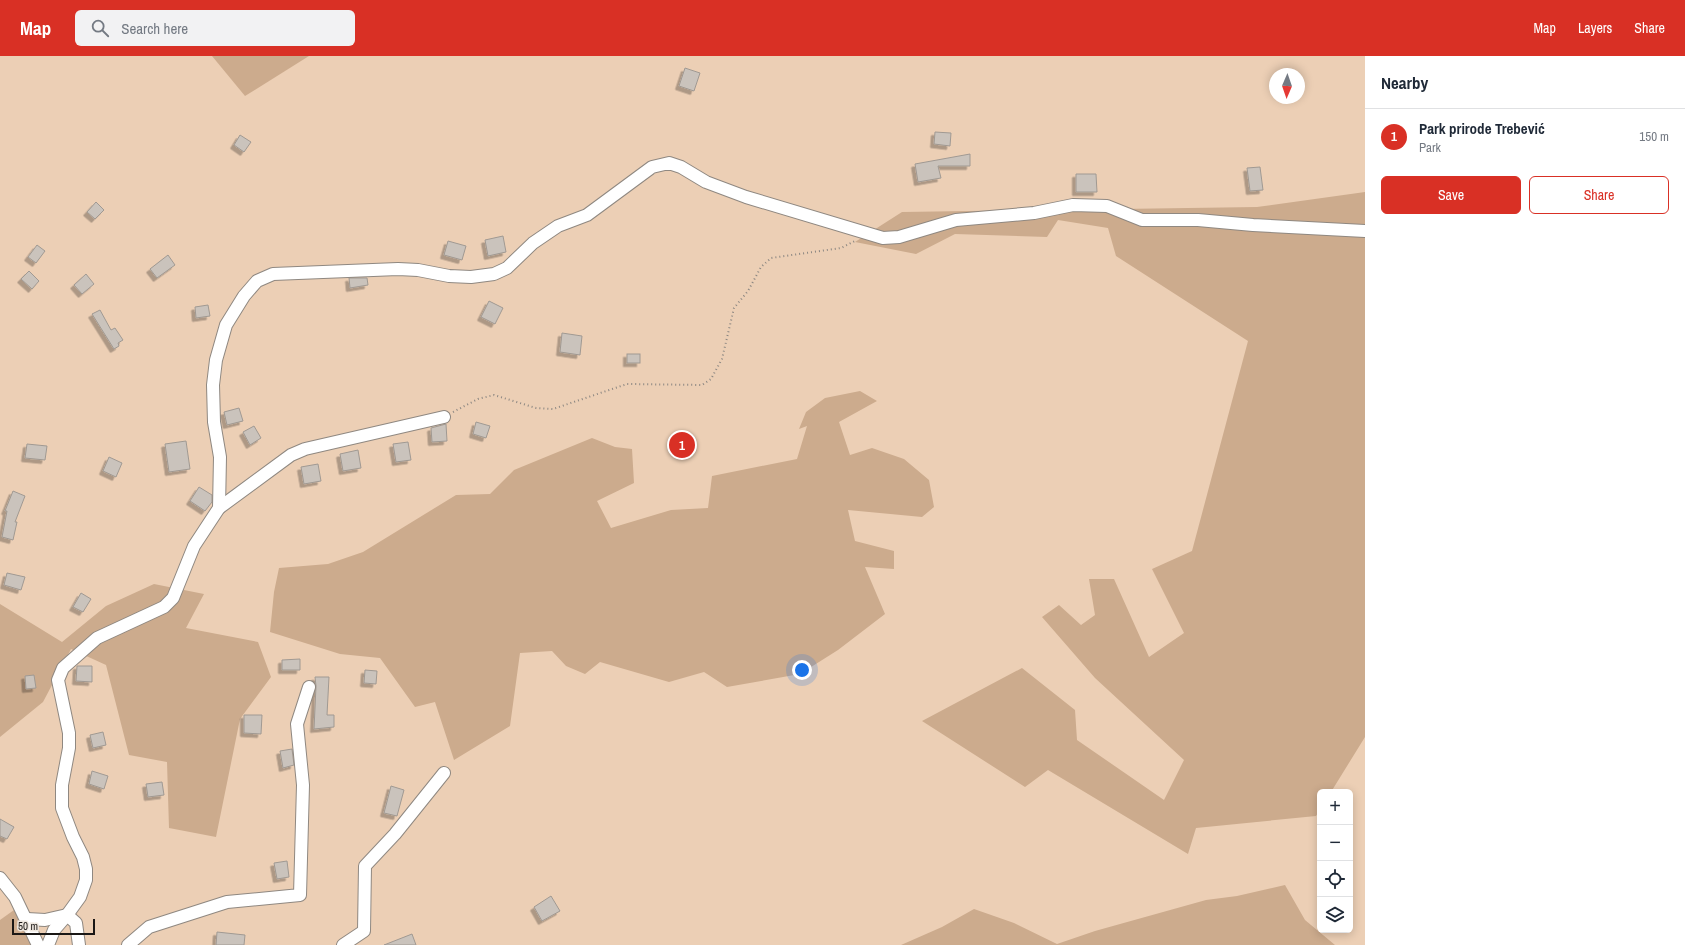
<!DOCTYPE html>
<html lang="en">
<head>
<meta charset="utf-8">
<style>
  body { margin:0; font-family:"Archivo Narrow",sans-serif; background:#f2f2f3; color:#1f2937 }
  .controls { position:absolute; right:12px; bottom:12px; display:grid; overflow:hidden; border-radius:6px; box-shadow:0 2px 10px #0003 }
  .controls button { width:36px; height:36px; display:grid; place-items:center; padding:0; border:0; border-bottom:1px solid #e0e1e3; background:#fff; color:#1f2937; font:20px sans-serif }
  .compass { position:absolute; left:1269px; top:12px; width:36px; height:36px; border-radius:50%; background:#fff; box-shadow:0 2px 10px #0003; rotate:182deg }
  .scale { position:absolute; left:12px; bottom:10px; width:83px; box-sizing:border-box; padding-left:4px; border:2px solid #1a1715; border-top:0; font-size:11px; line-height:14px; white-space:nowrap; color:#1a1715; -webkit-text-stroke:3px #eee7df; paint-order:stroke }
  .you { position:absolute; left:802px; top:614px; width:14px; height:14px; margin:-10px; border:3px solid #fff; border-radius:50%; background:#1a73e8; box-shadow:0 0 0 6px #1a73e833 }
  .badge { display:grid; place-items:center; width:26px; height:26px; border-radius:50%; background:#d93025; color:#fff; font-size:13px; font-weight:700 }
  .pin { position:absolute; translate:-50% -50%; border:2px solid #fff; box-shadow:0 1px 4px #0006 }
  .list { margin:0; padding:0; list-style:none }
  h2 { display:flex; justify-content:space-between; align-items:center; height:52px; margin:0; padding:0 16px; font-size:17px }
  h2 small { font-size:13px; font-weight:400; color:#747a83 }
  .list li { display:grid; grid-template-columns:26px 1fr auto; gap:12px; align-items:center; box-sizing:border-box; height:56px; padding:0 16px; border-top:1px solid #e0e1e3 }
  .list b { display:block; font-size:15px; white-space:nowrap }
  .list p { margin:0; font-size:13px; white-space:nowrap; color:#747a83 }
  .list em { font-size:13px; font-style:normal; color:#747a83 }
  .actions { display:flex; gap:8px; padding:12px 16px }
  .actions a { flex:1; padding:9px 0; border:1px solid #d93025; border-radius:6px; text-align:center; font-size:14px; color:#d93025 }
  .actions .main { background:#d93025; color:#fff }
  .icon { flex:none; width:22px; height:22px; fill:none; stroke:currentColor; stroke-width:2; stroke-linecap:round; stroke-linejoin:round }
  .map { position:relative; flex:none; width:1365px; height:889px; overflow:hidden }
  header { display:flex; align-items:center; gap:24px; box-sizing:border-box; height:56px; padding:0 20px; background:#d93025; color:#fff }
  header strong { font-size:19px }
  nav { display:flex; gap:22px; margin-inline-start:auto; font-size:14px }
  .search { width:280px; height:36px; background:#f2f2f3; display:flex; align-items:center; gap:10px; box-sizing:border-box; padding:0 14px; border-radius:6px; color:#747a83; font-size:15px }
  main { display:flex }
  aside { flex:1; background:#fff }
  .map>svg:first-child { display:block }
  .green { fill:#eccfb5; fill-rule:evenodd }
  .forest { fill:#ccab8d }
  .building { fill:#cac3bc; stroke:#a09992; filter:url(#shadow) }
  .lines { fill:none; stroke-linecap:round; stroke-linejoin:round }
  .minor-casing { stroke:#8f8881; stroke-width:14 }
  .path { stroke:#8c8782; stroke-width:2; stroke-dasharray:1 3; stroke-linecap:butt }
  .minor { stroke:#fff; stroke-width:12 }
</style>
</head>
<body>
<header>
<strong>Map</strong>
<div class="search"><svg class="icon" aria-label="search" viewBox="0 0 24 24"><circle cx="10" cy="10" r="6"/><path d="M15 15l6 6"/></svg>Search here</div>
<nav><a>Map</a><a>Layers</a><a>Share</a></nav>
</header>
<main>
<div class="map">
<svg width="1365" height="889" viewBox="0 0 1365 889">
  <defs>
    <filter id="shadow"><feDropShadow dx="-3.5" dy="3.5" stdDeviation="0" flood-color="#0004"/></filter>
  </defs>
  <rect width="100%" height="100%" fill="#eee7df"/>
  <path class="green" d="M0 0H1365V889H0ZM1275 18H1299V42H1275ZM1320 736H1350V874H1320Z"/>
  <g class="forest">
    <polygon points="212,0 309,0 245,40"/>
    <polygon points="1365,136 1365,681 1331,736 1320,736 1320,754 1316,760 1196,772 1188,798 1048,714 1025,731 922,665 1022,612 1075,654 1077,684 1164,744 1184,704 1095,622 1042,561 1059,549 1081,569 1095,559 1089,523 1114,523 1149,601 1184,577 1152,513 1192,495 1248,285 1116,200 1108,172 1058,164 1047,181 955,178 916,198 855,186 902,156 1257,151"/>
    <polygon points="860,335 877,345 839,366 850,399 872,392 904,403 929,424 934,451 922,461 848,454 855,485 894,495 894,513 865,511 885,558 838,594 800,618 727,631 704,616 669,626 600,606 585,618 566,610 552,595 520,597 510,670 454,704 435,646 415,651 380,602 340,598 270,576 274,536 279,512 328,508 363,496 456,439 490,438 514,414 592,382 615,391 632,393 634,427 597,445 611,472 671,454 708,452 712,420 797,403 807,370 799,373 806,356 825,342"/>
    <polygon points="154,528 204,538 186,572 258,586 271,621 240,663 216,781 169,772 167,706 129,699 106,609 71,593 43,646 0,681 0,548 62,586 106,550"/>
    <polygon points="1285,829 1305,864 1335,889 901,889 942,871 974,853 1014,867 1057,888 1095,875 1206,844 1237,840"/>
    <polygon points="14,854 31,889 0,889 0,864"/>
  </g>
  <g class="building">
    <polygon points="685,12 700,17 694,35 679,30"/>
    <polygon points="935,76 951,77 950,90 934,88"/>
    <polygon points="240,79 251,86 244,96 234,89"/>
    <polygon points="970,98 970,110 938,110 941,122 918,126 915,108"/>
    <polygon points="1260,111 1263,134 1250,135 1247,112"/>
    <polygon points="1076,118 1096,118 1097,136 1076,136"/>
    <polygon points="96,146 104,154 95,163 87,156"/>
    <polygon points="503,180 506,196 488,200 485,184"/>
    <polygon points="448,185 466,190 462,204 444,199"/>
    <polygon points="37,189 45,195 36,207 28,201"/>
    <polygon points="168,199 175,209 157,222 150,213"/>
    <polygon points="29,215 39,225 32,233 21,223"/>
    <polygon points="86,218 94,228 82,238 74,229"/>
    <polygon points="349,222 367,222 368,229 350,232"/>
    <polygon points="489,245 503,252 495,268 481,261"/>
    <polygon points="208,249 210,260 196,262 195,251"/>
    <polygon points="100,254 111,274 115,272 123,284 118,287 119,290 114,293 92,258"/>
    <polygon points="562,277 582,280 580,299 560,296"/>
    <rect x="627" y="298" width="13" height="9"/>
    <polygon points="239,352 243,365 227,369 224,356"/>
    <polygon points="476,366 490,370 486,382 473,378"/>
    <polygon points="446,368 447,385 432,386 431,372"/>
    <polygon points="254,370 261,382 250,389 243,376"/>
    <polygon points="186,385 190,413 169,416 165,388"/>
    <polygon points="408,386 411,404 396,406 393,388"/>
    <polygon points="27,388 47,390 45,404 25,402"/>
    <polygon points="358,394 361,412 343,415 340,398"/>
    <polygon points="109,401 122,407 116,421 103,415"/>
    <polygon points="318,408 321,425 304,428 301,411"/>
    <polygon points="199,431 212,439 212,446 205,455 190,445"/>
    <polygon points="13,435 25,440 15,466 17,466 13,484 2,481 7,455 5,455"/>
    <polygon points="7,517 25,521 21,534 4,529"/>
    <polygon points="81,537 91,543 83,556 73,551"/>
    <polygon points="300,603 300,614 282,614 282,604"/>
    <polygon points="77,610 92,610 92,626 76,625"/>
    <polygon points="365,614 377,615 376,628 364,627"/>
    <polygon points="34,619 36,632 26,633 25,620"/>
    <polygon points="315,621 329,621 327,659 334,659 334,671 314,673 316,630"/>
    <polygon points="244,659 262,659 261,678 244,677"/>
    <polygon points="103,676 106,689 93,692 90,679"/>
    <polygon points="292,693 294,709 283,712 280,695"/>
    <polygon points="92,715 108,720 104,733 89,728"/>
    <polygon points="162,726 164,739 148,741 146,728"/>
    <polygon points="391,730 404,734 397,760 384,757"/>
    <polygon points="0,763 14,771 7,783 0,780"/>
    <polygon points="287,805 289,821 277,823 274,807"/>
    <polygon points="551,840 560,855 542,865 534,851"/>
    <polygon points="217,876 245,879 244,889 216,889"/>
    <polygon points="412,878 416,889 384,889"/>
  </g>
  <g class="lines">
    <g class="minor-casing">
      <g id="minor">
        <polyline points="219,452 291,399 305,393 444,361"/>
        <polyline points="0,822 15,841 38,889"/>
        <polyline points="27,863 45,864 67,859 76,867 79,889"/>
        <polyline points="48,889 54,874 67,859 80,841 86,824 86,813 83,801 73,781 62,752 62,729 69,692 69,677 58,624 63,612 97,582 164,551 173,542 194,490 219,452 220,401 214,366 213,329 216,304 226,269 244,240 257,225 273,218 398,213 418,214 449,220 471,221 494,218 507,212 533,187 558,170 587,159 652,111 669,107 681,111 706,126 746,141 883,182 899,181 956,164 1034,157 1073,149 1107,150 1142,164 1198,164 1253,169 1365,175"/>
        <polyline points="128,889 149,871 227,846 300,839 303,729 297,668 309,631"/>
        <polyline points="343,889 364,875 365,810 395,778 444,717"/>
      </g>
    </g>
    <polyline class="path" points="453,356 478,343 494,339 536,352 553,353 627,328 702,329 711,323 722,303 734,252 748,235 761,211 771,202 841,192 855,185"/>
    <use href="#minor" class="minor"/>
  </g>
</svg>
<div class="controls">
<button>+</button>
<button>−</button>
<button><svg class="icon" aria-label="locate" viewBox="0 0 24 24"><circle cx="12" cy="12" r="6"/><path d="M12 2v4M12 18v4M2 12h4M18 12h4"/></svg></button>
<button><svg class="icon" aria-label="layers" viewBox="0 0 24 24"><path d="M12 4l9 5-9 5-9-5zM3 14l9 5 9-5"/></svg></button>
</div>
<svg class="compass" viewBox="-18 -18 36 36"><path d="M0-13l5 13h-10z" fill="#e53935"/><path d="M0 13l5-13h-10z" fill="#747a83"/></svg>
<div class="scale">50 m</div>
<div class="you"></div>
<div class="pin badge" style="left:682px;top:389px">1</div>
</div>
<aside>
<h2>Nearby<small></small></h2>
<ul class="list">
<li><span class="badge">1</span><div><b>Park prirode Trebević</b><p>Park</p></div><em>150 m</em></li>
</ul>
<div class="actions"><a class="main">Save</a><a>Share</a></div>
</aside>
</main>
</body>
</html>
